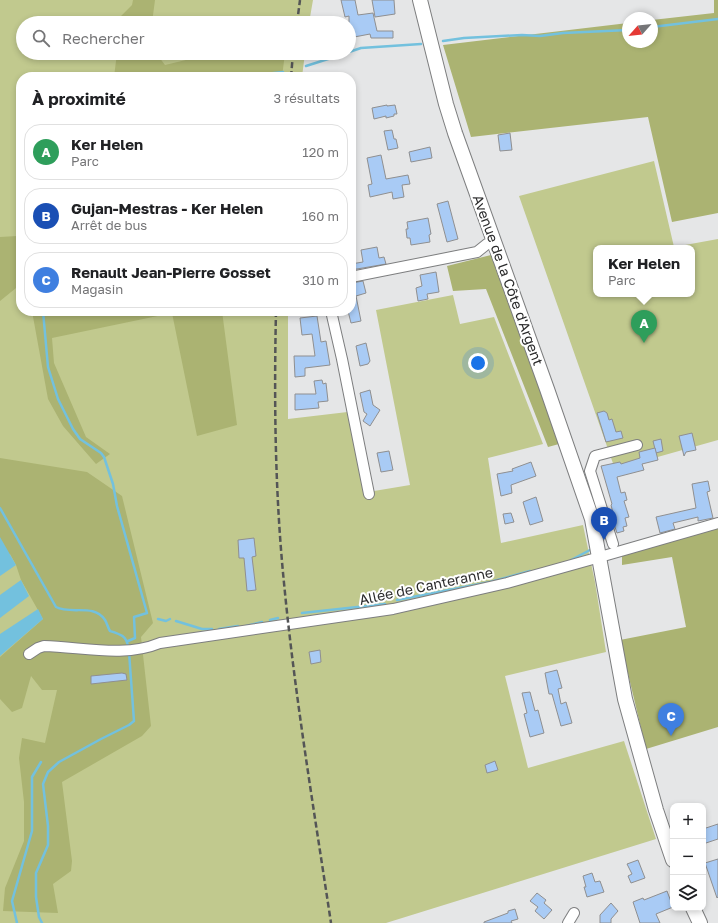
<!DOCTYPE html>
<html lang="fr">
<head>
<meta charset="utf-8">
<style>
  body { margin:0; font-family:"Golos Text",sans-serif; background:#f6f6f6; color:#202124 }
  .controls { position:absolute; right:12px; bottom:12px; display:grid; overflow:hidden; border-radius:8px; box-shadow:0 2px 6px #0003 }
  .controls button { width:36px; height:36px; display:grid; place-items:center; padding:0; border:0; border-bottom:1px solid #e0e0e0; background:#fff; color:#202124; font:20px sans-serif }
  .compass { position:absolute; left:622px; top:12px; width:36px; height:36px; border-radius:50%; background:#fff; box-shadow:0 2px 6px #0003; rotate:243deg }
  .you { position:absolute; left:478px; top:363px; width:14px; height:14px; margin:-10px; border:3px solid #fff; border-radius:50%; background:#1a73e8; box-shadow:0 0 0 6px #1a73e833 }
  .badge { display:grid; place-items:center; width:26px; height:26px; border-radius:50%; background:#7c3aed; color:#fff; font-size:13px; font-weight:700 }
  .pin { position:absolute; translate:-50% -33px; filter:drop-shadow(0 1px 2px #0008) }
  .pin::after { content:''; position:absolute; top:21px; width:14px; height:12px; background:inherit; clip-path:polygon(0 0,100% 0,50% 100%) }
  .popup { position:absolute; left:593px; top:245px; width:102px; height:52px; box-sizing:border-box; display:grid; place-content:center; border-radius:8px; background:#fff; filter:drop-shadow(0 1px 3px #0005); font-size:13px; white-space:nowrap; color:#757577 }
  .popup b { font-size:15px; color:#202124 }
  .popup::after { content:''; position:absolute; left:50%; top:100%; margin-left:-8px; border:8px solid transparent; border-top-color:#fff }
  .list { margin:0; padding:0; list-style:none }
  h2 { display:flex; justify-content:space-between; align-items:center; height:52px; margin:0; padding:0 16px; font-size:17px }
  h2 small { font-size:13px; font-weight:400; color:#757577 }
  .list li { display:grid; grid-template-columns:26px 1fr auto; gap:12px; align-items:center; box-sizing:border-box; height:56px; margin:0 8px 8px; padding:0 8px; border:1px solid #e0e0e0; border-radius:16px }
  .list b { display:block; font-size:15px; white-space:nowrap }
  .list p { margin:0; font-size:13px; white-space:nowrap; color:#757577 }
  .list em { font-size:13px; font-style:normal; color:#757577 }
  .icon { flex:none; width:22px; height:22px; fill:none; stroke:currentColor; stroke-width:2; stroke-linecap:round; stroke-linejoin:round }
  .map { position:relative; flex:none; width:718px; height:923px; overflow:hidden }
  .search { position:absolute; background:#fff; box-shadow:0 2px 6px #0003; left:16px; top:16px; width:340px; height:44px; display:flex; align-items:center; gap:10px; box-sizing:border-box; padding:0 14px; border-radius:22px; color:#757577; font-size:15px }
  .panel { position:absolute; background:#fff; box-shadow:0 2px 6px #0003; left:16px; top:72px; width:340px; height:244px; border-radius:16px }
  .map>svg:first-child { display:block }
  .green { fill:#c1c98e; fill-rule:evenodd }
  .forest { fill:#abb372 }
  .water { fill:#73c1de }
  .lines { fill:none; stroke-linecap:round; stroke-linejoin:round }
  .stream { stroke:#73c1de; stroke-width:2.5 }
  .building { fill:#a9cbf5; stroke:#8f8f90 }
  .minor-casing { stroke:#7d7e7f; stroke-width:12 }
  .secondary-casing { stroke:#7d7e7f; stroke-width:16 }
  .minor { stroke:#fff; stroke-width:10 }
  .secondary { stroke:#fff; stroke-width:14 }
  .rail { stroke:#545556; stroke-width:2.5; stroke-dasharray:6 3; stroke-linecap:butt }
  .labels { text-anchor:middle; stroke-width:4; stroke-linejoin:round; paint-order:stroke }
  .street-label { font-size:14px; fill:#2a2a2b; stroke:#fff }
</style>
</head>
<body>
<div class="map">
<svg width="718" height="923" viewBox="0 0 718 923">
  <rect width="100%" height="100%" fill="#e5e6e7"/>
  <g class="green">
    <polygon points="0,0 313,0 309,23 23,23 23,53 305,53 302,77 21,77 21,311 288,311 288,419 356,411 374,491 410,485 376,310 453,295 460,324 494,317 543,444 488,458 501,543 583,525 595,582 606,652 505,676 528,768 624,741 656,839 386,923 0,923"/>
    <path d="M654 161 674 247 718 239V440L615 469 519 196ZM596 248H692V294H596Z"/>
  </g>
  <g class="forest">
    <polygon points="133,0 155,0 152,23 119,23 119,18 132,5"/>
    <polygon points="714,0 718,0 718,213 672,222 648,117 471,137 443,45 628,23 628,42 652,42 652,20 714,13"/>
    <polygon points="117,53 156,53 165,65 215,53 285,53 282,77 114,77"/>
    <polygon points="21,234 21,284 0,301 0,237 17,236"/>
    <polygon points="491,255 559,444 548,447 486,289 453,291 447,266"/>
    <polygon points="32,311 222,311 237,425 197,436 172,313 52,338 54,363 86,437 110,454 96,464 63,426 48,399"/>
    <polygon points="0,458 87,472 122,496 153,623 141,637 151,726 142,736 62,782 72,861 71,871 53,884 58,913 3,911 5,888 24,841 24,802 19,758 22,738 45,743 57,690 42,690 31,676 22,708 12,712 0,699 0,657 43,619 21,580 16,565 10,554 0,562"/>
    <polygon points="718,525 718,727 646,749 620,640 686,627 672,557 622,565 622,553"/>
  </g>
  <g class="water">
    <polygon points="0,537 16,565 0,576"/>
    <polygon points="21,580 29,596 0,618 0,595"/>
    <polygon points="38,609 43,619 0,656 0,634"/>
  </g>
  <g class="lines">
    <g class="stream">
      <polyline points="652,27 718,19"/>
      <polyline points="443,41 464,38 522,35 540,36 563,33 628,30"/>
      <polyline points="349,52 361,48 421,44"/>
      <polyline points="306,66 347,53"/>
      <polyline points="240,77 283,72"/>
      <polyline points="43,311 48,367 58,399 73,429 80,439 101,453 104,457 113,484 117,506 147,613 134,617 135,638 128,641"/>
      <path d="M0 508 56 607C71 615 94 603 105 620 107 623 108 628 110 631 120 634 127 636 128 647"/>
      <polyline points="571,560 590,550"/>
      <polyline points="397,600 490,582 530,571"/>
      <polyline points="302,613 385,604"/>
      <polyline points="158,619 166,621 170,619"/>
      <polyline points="270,620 278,618"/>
      <polyline points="176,621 202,629 212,629"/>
      <polyline points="246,626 262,622"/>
      <polyline points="219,629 238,626"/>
      <polyline points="17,923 12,901 32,831 32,777 41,762"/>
      <polyline points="42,923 39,917 36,897 36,873 48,845 48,826 43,784 48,772 59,762 101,739 129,725 134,721 129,652"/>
    </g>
  </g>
  <g class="building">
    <polygon points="341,0 355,0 358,15 373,13 377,31 393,31 393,38 371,38 370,34 349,38 349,16 345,17"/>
    <polygon points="372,0 394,0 395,14 375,17"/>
    <polygon points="387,105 387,106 395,105 397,114 394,114 394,116 386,118 386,116 374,119 372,108"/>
    <polygon points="392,130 394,139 396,139 398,148 388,150 384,131"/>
    <polygon points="510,133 512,150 500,151 498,135"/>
    <polygon points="430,147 432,158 411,162 409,152"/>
    <polygon points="381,155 386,179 408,175 410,184 402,185 404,197 393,199 392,192 370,197 368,185 372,184 367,158"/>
    <polygon points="448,201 458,239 447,242 437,204"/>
    <polygon points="428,218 431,234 429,235 430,242 411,245 410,238 407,238 406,229 408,229 407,222"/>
    <polygon points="377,247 379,258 384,257 386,264 351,270 351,264 363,262 361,250"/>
    <polygon points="436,272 439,292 427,294 428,299 418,301 416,288 422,286 420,275"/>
    <polygon points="363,281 366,293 356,296 361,321 351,323 348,311 351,311 351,290 354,290 352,283"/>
    <polygon points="317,316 321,342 326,341 330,365 305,368 305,376 295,377 294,356 315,356 312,334 302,335 300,318"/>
    <polygon points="366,343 370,361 368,364 360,366 356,346"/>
    <polygon points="322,380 323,384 326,383 328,401 318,402 319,408 295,410 295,394 316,394 314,381"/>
    <polygon points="370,390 373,405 380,410 370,426 363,421 367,414 364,412 360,393"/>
    <polygon points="604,411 607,413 609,420 612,419 616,432 621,431 623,438 606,442 597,413"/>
    <polygon points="692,433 696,450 686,452 684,456 679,436"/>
    <polygon points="661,439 663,451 656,453 653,441"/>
    <polygon points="655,448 658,460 642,464 644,470 617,477 621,493 625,492 627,500 624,501 629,517 625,518 627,526 623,527 624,531 617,533 613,521 615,521 611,505 612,504 601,466 620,462 621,464 640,458 639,452"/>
    <polygon points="389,451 393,470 381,472 377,453"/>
    <polygon points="531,462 536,476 511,485 512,493 501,496 497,474 513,471 512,469"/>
    <polygon points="708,481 710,491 707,492 713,518 698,521 698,517 673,523 675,529 660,533 656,517 696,508 692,484"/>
    <polygon points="536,497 543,521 530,525 523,502"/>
    <polygon points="511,513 514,522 505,524 503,514"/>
    <polygon points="254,538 256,556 252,557 256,590 247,591 244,558 239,558 238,540"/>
    <polygon points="320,650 321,662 311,664 309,652"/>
    <polygon points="557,670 562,688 558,689 561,704 566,702 572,723 561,726 552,694 549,694 545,673"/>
    <polygon points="122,673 126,674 127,680 91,684 91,676"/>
    <polygon points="530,692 535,711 538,710 544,733 530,737 524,714 527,713 522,693"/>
    <polygon points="495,761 498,770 487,773 485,765"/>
    <polygon points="718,824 718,839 703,844 703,829"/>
    <polygon points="718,859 718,897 717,898 705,863"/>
    <polygon points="638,860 645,878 631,883 628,876 632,874 627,864"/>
    <polygon points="592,873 595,882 600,881 604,892 587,897 584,887 586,887 583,876"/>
    <polygon points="667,891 673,907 656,914 660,923 640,923 633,902 643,898 644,900"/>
    <polygon points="537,893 546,900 544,903 552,910 544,919 535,911 538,907 530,901"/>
    <polygon points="611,903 618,911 611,919 611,923 600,923 600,915"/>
    <polygon points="515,909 518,919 511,921 512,923 484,923 484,922 508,913 508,911"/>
  </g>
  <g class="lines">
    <g class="minor-casing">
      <g id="minor">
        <polyline points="351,277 477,252 487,244 494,242"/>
        <polyline points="331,311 342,359 369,494"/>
        <polyline points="613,544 590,471 595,456 637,445"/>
        <path d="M29 654 38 648 44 646C83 647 124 658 160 643L393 609 507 583 600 557 718 523"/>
        <polyline points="568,923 574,913"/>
      </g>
    </g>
    <g class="secondary-casing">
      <g id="secondary">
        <polyline points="420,0 446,104 455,133 547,389 592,519 625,699 656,810 673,860"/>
        <polyline points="693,908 700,923"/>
      </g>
    </g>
    <use href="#minor" class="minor"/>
    <use href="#secondary" class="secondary"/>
    <g class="rail">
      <polyline points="297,23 300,0"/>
      <polyline points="291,77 293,53"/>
      <path d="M276 311C274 402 275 493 284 583 295 697 314 810 331 923"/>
    </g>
  </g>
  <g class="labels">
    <g class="street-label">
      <text transform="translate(508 280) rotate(70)" y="5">Avenue de la Côte d'Argent</text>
      <text transform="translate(426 586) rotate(-12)" y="5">Allée de Canteranne</text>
    </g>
  </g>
</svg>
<div class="controls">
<button>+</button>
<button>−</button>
<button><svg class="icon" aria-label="layers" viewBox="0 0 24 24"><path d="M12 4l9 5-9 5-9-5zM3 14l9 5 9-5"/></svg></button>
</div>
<svg class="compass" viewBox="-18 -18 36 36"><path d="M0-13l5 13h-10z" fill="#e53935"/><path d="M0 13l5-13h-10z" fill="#757577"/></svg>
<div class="you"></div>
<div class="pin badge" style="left:644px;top:343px;background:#2e9e5b">A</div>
<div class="popup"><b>Ker Helen</b>Parc</div>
<div class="pin badge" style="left:604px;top:540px;background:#1a4fb4">B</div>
<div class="pin badge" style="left:671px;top:736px;background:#3f7fe0">C</div>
<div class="search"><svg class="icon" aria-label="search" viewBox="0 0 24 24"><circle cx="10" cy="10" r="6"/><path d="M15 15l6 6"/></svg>Rechercher</div>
<section class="panel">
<h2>À proximité<small>3 résultats</small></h2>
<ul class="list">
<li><span class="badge" style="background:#2e9e5b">A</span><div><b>Ker Helen</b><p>Parc</p></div><em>120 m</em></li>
<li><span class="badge" style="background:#1a4fb4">B</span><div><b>Gujan-Mestras - Ker Helen</b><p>Arrêt de bus</p></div><em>160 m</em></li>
<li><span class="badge" style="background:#3f7fe0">C</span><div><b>Renault Jean-Pierre Gosset</b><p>Magasin</p></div><em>310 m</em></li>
</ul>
</section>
</div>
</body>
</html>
